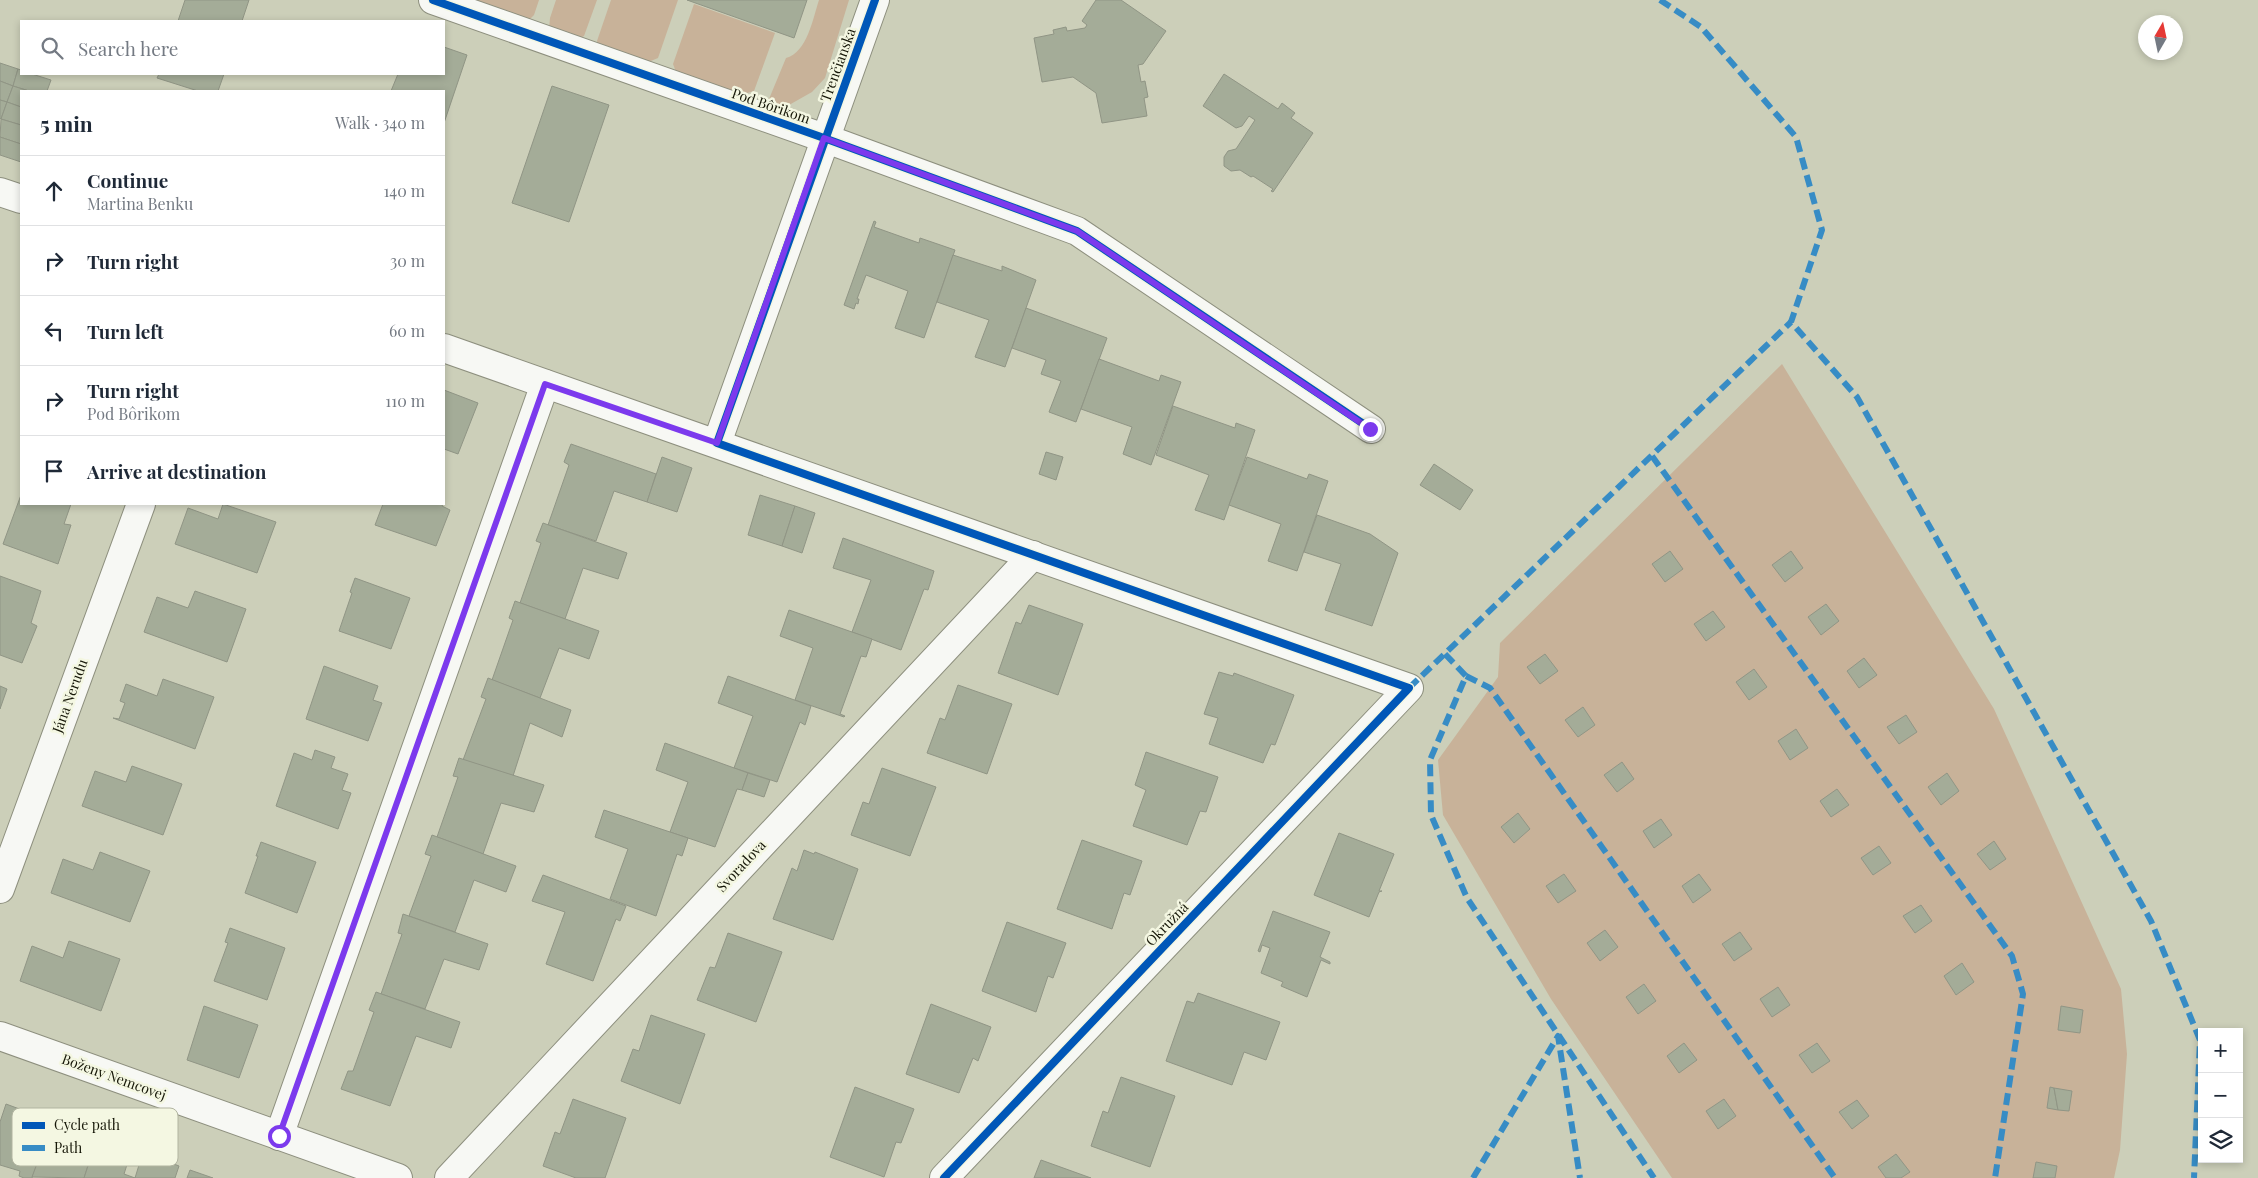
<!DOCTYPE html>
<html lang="en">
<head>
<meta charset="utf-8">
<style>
  body { margin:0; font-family:"Playfair Display",serif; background:#f6f6f7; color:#1f2937 }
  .controls { position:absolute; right:15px; bottom:15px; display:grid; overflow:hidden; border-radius:0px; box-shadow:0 2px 8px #0003 }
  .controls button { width:45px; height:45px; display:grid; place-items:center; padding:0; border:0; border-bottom:1px solid #e0e1e3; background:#fff; color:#1f2937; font:25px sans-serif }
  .compass { position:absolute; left:2138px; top:15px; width:45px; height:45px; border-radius:50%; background:#fff; box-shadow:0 2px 8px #0003; rotate:9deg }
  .stop { position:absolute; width:15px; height:15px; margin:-11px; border:4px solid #7c3aed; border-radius:50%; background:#fff }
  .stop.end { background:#7c3aed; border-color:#fff; box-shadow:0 1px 5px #0008 }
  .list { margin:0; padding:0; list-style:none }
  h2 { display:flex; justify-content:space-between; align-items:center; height:65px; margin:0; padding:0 20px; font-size:21px }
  h2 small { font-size:16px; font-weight:400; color:#747a83 }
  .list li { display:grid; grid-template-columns:32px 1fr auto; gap:15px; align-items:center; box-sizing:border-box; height:70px; padding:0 20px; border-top:1px solid #e0e1e3 }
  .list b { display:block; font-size:19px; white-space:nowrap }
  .list p { margin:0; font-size:16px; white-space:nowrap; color:#747a83 }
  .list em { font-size:16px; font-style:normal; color:#747a83 }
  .icon { flex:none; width:28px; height:28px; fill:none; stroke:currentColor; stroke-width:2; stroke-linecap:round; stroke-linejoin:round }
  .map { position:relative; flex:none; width:2258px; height:1178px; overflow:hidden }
  .search { position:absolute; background:#fff; box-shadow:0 2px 8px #0003; left:20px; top:20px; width:425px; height:55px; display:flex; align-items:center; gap:12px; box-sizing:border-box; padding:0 18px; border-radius:0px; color:#747a83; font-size:19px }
  .panel { position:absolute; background:#fff; box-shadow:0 2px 8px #0003; left:20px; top:90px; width:425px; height:415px; border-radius:0px }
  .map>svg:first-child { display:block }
  .green { fill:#c8b299 }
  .building { fill:#a4ac98; stroke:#909585 }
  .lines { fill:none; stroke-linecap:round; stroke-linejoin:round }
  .minor-casing { stroke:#8d8f7e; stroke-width:30 }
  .minor { stroke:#f7f8f4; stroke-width:28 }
  .quiet { stroke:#378cc5; stroke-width:6; stroke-dasharray:12 6; stroke-linecap:butt }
  .cycleway-casing { stroke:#f4f7e2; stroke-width:11 }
  .cycleway { stroke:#0057b8; stroke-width:8 }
  .route { stroke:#7c3aed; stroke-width:6 }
  .labels { text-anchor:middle; stroke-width:5; stroke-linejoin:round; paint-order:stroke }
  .street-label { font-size:14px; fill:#151607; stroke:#f4f7e2 }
  .key { fill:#f4f7e2; stroke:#b1b4a0; stroke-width:1 }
  .key-label { font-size:14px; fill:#151607 }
</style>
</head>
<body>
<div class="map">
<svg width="2258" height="1178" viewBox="0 0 2258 1178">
  <rect width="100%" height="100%" fill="#cccfb9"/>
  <g class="green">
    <polygon points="467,0 539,0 534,15 528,21"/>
    <polygon points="556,0 597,0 584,36 578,39 549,29 550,18"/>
    <polygon points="611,0 678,0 658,58 646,63 599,48 597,41"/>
    <path d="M819 0H849L825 78 812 92 789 105H771L769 99 786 58C807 53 813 18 819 0Z"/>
    <polygon points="694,4 775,33 754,91 741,95 676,72 673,64"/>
    <polygon points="1782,364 1994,709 2121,989 2127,1054 2120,1150 2114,1178 1672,1178 1551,999 1443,815 1438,760 1498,677 1500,643"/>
  </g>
  <g class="building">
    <polygon points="185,0 249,0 242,21 178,21"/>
    <polygon points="687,0 807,0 794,38"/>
    <polygon points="1096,0 1121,0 1166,31 1143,64 1138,65 1141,82 1145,81 1148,97 1144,98 1147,116 1102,123 1096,93 1073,77 1042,82 1034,38 1054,34 1053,30 1066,27 1067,31 1085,28 1087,25 1082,21"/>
    <polygon points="444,47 467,55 444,123 444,91 391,91 398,74 444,74"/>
    <polygon points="0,63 18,69 13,86 0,81"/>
    <polygon points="18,69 21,70 21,74 32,74 51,80 47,91 29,91 13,86"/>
    <polygon points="159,74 224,74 218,91 198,91 157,78"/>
    <polygon points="1224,74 1278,109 1282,103 1295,113 1291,118 1313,133 1273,192 1271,191 1273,189 1253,176 1251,177 1240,170 1231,171 1224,166 1224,157 1228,151 1236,149 1255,120 1249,116 1242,126 1236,128 1203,106"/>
    <polygon points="0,81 13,86 7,102 0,100"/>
    <polygon points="13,86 29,91 21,91 21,107 7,102"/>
    <polygon points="552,86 609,105 569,222 512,203"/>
    <polygon points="0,100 7,102 1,119 0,118"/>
    <polygon points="7,102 21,107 21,125 1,119"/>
    <polygon points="1,119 21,125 21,144 0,137"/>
    <polygon points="0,137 21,144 21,162 0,155"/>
    <polygon points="874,221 876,222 874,227 919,243 920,238 955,250 924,338 895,328 908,291 866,275 857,299 859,299 858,304 856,303 854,309 844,305"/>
    <polygon points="953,255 1002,271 1002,266 1036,280 1005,367 975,357 989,320 937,302"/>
    <polygon points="1026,308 1107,338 1076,422 1049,412 1061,381 1041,374 1046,360 1012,348"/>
    <polygon points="1099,359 1159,381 1161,375 1181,382 1151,465 1123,454 1132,427 1081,409"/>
    <polygon points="444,390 478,403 458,454 444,449"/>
    <polygon points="1173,406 1235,428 1236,423 1255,430 1224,520 1195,510 1209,475 1156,455"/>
    <polygon points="571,444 656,474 647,502 614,491 596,541 548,525 569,465 564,462"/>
    <polygon points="1046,452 1063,457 1056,480 1039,474"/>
    <polygon points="662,457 692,468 677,512 647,502"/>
    <polygon points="1247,457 1307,479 1309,474 1328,481 1297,571 1268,561 1281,524 1229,505"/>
    <polygon points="1434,464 1473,490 1460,510 1420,485"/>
    <polygon points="21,495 21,504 71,504 64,524 71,525 58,564 3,544"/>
    <polygon points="760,495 795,506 782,546 748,535"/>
    <polygon points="223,504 276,522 257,573 175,544 188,508 218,519"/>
    <polygon points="383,504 443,504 442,506 450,510 436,546 375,525"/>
    <polygon points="795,506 815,513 802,553 782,546"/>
    <polygon points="1317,515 1370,534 1398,553 1372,626 1325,610 1341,564 1304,552"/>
    <polygon points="543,523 627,553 618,579 583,568 565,619 520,603 541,543 536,541"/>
    <polygon points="843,538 934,571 928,590 924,589 901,650 852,632 871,580 833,568"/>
    <polygon points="1670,551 1683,569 1665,582 1652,564"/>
    <polygon points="1791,551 1803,568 1785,582 1772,565"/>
    <polygon points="0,576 41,591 31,623 37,626 22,663 0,655"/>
    <polygon points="355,578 410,598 391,649 339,631 352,593 350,592"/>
    <polygon points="195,591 246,609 227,662 144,632 157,597 188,608"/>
    <polygon points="515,601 599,631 589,659 559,648 540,698 492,680 513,620 509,618"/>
    <polygon points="1826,604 1839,621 1821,635 1808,617"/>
    <polygon points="1029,605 1083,624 1058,695 998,673 1016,622 1021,624"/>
    <polygon points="789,610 872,639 866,657 861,656 840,714 845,716 844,717 795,700 813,648 780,636"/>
    <polygon points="1713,611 1725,627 1706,641 1694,624"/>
    <polygon points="1545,654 1558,671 1540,684 1527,667"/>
    <polygon points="1864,658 1877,675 1859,688 1847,671"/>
    <polygon points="324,666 378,686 373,700 382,703 368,741 306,719"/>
    <polygon points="1754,669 1767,687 1749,700 1736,682"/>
    <polygon points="1219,672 1233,676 1234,673 1294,695 1275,745 1271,744 1263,763 1209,744 1218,718 1204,714"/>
    <polygon points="728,676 811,706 805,725 800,722 777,782 734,768 753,716 718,703"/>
    <polygon points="488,678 571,710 562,737 530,723 513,776 463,760 486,699 481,697"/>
    <polygon points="163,679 214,697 195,749 113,718 119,719 125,703 120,701 126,684 157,696"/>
    <polygon points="958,685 1012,704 987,774 927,753 940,718 945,720"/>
    <polygon points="0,686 7,689 0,709"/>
    <polygon points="1583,707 1595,725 1578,737 1565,720"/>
    <polygon points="1906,715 1917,732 1899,744 1887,727"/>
    <polygon points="1796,729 1808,748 1790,760 1778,741"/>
    <polygon points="665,743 748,773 742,790 737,789 715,847 670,832 688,782 656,770"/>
    <polygon points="315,750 335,757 331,768 348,774 342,790 351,793 338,829 276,806 294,753 312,760"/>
    <polygon points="1146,752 1218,777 1206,812 1200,811 1187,845 1133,826 1146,790 1135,785"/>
    <polygon points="459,758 544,785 534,812 501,803 483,854 437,837 458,777 453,776"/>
    <polygon points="1622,762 1634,779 1617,792 1604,775"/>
    <polygon points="132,766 182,784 163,835 82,806 95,771 126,782"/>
    <polygon points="882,768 936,787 910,856 851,835 863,802 869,804"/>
    <polygon points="748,773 770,780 764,797 742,790"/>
    <polygon points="1947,773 1959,791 1941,805 1928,787"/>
    <polygon points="1837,789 1849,805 1831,817 1820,801"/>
    <polygon points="604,810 688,838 682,856 677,854 656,916 610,899 628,849 595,837"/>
    <polygon points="1518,813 1530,829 1514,843 1501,827"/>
    <polygon points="1661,819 1672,835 1654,848 1643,831"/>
    <polygon points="1339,833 1394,854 1379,891 1382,891 1379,892 1369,917 1314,895"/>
    <polygon points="432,835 516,866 506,892 474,880 455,932 409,916 431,856 425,854"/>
    <polygon points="1082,840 1142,861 1130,895 1124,893 1112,929 1057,909"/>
    <polygon points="1994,841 2006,859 1990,870 1977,854"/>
    <polygon points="261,842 316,862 297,913 245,893 258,856 256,856"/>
    <polygon points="1879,846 1891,863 1873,875 1861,858"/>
    <polygon points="804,850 814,854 815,852 858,869 833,940 773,919 792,868 797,871"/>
    <polygon points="100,852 150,871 130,922 51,893 63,859 93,870"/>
    <polygon points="1564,874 1576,891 1558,903 1546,886"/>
    <polygon points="1699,874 1711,890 1693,903 1682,886"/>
    <polygon points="543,875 626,906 620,921 616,919 593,981 546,964 565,912 532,901"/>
    <polygon points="1921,905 1932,921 1915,933 1903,916"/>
    <polygon points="1273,911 1330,932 1320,957 1330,962 1330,964 1321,960 1307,997 1281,986 1283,982 1261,973 1270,948 1262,945 1260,952 1258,951"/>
    <polygon points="403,914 488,944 479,970 444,959 425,1009 381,994 402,934 398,933"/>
    <polygon points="1007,922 1066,943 1053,978 1048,976 1036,1012 982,991"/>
    <polygon points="230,928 285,948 267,1000 214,981 228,943 225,942"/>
    <polygon points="1605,930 1618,947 1600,961 1587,943"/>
    <polygon points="1740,932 1752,949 1734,961 1722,944"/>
    <polygon points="728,933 782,952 756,1022 697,1000 710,967 715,968"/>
    <polygon points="69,941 120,959 101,1011 20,981 32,946 63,958"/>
    <polygon points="1962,963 1974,982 1956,995 1944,976"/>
    <polygon points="1644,984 1656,1001 1638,1014 1626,997"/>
    <polygon points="1778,987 1790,1005 1772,1017 1760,999"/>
    <polygon points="376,992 460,1022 451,1048 416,1036 390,1106 341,1089 348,1071 353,1071 374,1012 369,1010"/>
    <polygon points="1198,993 1280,1022 1266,1060 1244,1052 1232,1085 1166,1061 1187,1001 1194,1003"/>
    <polygon points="931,1004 991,1027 978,1061 973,1058 959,1093 906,1074"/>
    <polygon points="204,1006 258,1025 239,1078 187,1060"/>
    <polygon points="2061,1006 2083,1010 2080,1033 2058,1030"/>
    <polygon points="651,1015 705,1034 680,1104 621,1081 633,1049 639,1051"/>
    <polygon points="1684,1043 1697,1060 1679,1073 1667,1056"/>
    <polygon points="1817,1043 1830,1061 1812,1073 1799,1055"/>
    <polygon points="1121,1077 1175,1096 1150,1167 1091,1146 1103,1111 1108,1113"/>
    <polygon points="855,1087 914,1109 901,1143 896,1142 884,1177 830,1157"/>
    <polygon points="2050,1087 2054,1088 2058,1110 2047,1108"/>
    <polygon points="2054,1088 2072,1091 2069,1111 2058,1110"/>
    <polygon points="573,1099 626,1118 605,1178 576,1178 543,1166 555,1132 560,1134"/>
    <polygon points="1724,1099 1736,1116 1718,1129 1706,1111"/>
    <polygon points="1857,1100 1869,1116 1852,1129 1839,1112"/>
    <polygon points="6,1104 41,1117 32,1142 43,1147 32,1178 24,1178 19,1176 20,1171 0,1165 0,1122"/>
    <polygon points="53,1121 87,1133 78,1159 89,1162 84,1178 32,1177"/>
    <polygon points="98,1136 132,1149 124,1174 135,1178 84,1178"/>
    <polygon points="143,1152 179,1166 175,1178 135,1178"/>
    <polygon points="1896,1154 1910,1172 1901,1178 1886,1178 1878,1167"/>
    <polygon points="1041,1160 1091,1178 1034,1178"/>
    <polygon points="2036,1162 2057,1166 2055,1178 2033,1178"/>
    <polygon points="190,1170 213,1178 187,1178"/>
  </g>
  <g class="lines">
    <g class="minor-casing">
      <g id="minor">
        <polyline points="433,0 824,138 1077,231 1371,429"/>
        <polyline points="0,192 21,199"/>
        <polyline points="444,348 1409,688 944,1178"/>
        <polyline points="717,443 875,0"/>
        <polyline points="0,889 141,504"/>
        <polyline points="0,1036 398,1178"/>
        <polyline points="279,1136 545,384"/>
        <polyline points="449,1178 1033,555"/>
      </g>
    </g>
    <use href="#minor" class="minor"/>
    <g class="quiet">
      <polyline points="1660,0 1701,27 1796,137 1822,230 1791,322 1857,397 2151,921 2200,1040 2194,1178"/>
      <polyline points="1652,456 2012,956 2023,994 1995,1178"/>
      <polyline points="1445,654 1466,676 1430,760 1431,815 1467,898 1654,1178"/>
      <polyline points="1466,676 1490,688 1835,1178"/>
      <polyline points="1409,688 1791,322"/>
      <polyline points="1473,1178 1558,1036 1580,1178"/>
    </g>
    <g class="cycleway-casing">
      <g id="cycleway">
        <polyline points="433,0 824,138 1077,231 1371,429"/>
        <polyline points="875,0 717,443 1409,688 944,1178"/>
      </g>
    </g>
    <use href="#cycleway" class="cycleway"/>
  </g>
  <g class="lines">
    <polyline class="route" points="279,1136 545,384 717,443 824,138 1077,231 1370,429"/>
  </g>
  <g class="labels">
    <g class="street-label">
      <text transform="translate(838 65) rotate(-70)" y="5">Trenčianska</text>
      <text transform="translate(771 106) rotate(19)" y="5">Pod Bôrikom</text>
      <text transform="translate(70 696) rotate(-70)" y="5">Jána Nerudu</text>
      <text transform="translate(741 866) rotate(-47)" y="5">Svoradova</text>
      <text transform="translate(1167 924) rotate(-46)" y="5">Okružná</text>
      <text transform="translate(114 1077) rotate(20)" y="5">Boženy Nemcovej</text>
    </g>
  </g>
  <rect x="12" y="1108" width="166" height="58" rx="8" class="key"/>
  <rect x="22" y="1122" width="23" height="7" fill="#0057b8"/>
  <rect x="22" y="1145" width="23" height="6" fill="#378cc5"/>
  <g class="key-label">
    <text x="54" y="1130">Cycle path</text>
    <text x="54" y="1153">Path</text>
  </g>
</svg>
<div class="controls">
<button>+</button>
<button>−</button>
<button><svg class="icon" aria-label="layers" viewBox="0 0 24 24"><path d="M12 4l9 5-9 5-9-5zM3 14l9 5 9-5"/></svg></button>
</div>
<svg class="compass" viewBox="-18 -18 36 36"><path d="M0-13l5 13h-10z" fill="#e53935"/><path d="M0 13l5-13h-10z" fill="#747a83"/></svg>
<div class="stop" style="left:279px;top:1136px"></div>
<div class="stop end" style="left:1370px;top:429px"></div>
<div class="search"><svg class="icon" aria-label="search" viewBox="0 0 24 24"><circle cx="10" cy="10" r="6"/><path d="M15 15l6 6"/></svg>Search here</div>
<section class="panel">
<h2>5 min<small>Walk · 340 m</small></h2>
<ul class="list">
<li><svg class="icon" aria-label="ahead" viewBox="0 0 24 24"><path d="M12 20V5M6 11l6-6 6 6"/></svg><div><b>Continue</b><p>Martina Benku</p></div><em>140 m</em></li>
<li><svg class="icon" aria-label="right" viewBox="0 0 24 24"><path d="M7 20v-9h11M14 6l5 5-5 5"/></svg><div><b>Turn right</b></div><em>30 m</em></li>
<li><svg class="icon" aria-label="left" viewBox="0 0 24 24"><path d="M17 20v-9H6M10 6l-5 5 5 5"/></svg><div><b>Turn left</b></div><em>60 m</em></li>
<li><svg class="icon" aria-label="right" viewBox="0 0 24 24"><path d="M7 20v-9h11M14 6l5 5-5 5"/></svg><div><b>Turn right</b><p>Pod Bôrikom</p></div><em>110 m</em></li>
<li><svg class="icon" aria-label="arrive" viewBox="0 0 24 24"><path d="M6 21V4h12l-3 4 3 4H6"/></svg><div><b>Arrive at destination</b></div></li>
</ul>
</section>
</div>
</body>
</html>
